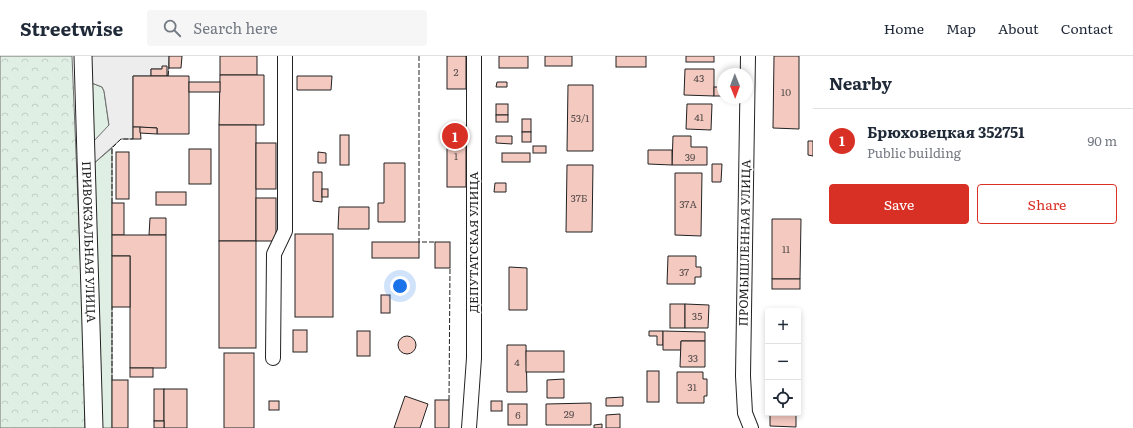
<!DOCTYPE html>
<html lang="en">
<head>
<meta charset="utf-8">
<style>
  body { margin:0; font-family:Literata,serif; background:#f6f6f7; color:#1f2937 }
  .controls { position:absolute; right:12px; bottom:12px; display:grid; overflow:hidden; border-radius:4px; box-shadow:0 2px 6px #0003 }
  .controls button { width:36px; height:36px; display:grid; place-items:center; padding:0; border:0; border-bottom:1px solid #e0e1e3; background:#fff; color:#1f2937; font:20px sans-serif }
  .compass { position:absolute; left:717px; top:12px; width:36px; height:36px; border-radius:50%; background:#fff; box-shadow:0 2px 6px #0003; rotate:179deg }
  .you { position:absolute; left:400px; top:230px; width:14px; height:14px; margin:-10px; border:3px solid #fff; border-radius:50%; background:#1a73e8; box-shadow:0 0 0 6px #1a73e833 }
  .badge { display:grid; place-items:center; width:26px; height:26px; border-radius:50%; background:#d93025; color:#fff; font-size:13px; font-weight:700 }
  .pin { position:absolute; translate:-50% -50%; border:2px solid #fff; box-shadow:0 1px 4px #0006 }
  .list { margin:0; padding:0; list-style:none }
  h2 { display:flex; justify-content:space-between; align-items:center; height:52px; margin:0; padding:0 16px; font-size:17px }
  h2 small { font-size:13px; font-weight:400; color:#747a83 }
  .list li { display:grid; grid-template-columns:26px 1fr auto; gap:12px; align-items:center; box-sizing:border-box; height:64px; padding:0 16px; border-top:1px solid #e0e1e3 }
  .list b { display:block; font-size:15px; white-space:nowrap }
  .list p { margin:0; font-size:13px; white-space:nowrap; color:#747a83 }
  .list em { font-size:13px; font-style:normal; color:#747a83 }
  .actions { display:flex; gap:8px; padding:12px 16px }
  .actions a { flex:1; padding:9px 0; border:1px solid #d93025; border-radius:4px; text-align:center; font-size:14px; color:#d93025 }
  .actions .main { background:#d93025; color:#fff }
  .icon { flex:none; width:22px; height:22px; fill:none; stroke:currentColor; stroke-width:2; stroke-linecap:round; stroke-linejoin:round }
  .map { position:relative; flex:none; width:813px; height:372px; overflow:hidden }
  header { display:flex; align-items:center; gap:24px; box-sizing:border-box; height:56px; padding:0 20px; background:#fff; border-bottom:1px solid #e0e1e3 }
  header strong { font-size:19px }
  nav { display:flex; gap:22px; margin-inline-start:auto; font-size:14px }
  .search { width:280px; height:36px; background:#f6f6f7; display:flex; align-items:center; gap:10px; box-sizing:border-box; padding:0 14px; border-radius:4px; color:#747a83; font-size:15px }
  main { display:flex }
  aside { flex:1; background:#fff }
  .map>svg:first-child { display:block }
  .grass { fill:#e0efe3; stroke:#6f6f6f }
  .forest { fill:url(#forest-crowns); stroke:#6f6f6f }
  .parking { fill:#ededed; stroke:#6f6f6f }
  .building { fill:#f3c9c0; stroke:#222 }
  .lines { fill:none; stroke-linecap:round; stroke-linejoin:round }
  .minor-casing { stroke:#222; stroke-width:16 }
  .major-casing { stroke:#222; stroke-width:19 }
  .minor { stroke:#fff; stroke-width:14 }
  .major { stroke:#fff; stroke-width:17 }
  .fence { stroke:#222; stroke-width:1; stroke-dasharray:5 2; stroke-linecap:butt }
  .labels { text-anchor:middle; stroke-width:3; stroke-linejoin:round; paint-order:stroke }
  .number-label { font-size:10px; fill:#564c4a }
  .street-label { font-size:12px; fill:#222; stroke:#fff }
</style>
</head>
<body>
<header>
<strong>Streetwise</strong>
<div class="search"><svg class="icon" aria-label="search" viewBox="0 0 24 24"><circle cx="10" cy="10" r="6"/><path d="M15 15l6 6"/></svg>Search here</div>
<nav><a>Home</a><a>Map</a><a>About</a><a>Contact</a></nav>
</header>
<main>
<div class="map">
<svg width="813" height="372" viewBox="0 0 813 372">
  <defs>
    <pattern id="forest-crowns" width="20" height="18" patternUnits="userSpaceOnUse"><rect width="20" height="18" fill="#e0efe3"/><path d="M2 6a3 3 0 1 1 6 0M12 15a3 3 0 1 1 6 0" fill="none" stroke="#c0cdc2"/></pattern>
  </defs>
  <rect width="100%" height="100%" fill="#fff"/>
  <g class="grass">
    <polygon points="89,26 102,31 104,35 109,70 91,88"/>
    <polygon points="112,92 112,372 99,372 92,109"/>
  </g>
  <polygon class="forest" points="0,0 72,0 84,291 85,372 0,372"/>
  <polygon class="parking" points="89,0 169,0 168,20 162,13 151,13 151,20 133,20 133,83 121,83 92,109 91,88 109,69 104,35 102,31 89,26"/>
  <g class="building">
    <polygon points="169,0 182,0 181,12 169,12"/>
    <rect x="220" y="0" width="37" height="19"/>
    <rect x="447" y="0" width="19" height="33"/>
    <rect x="499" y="0" width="29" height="12"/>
    <rect x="545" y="0" width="27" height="10"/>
    <rect x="616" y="0" width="30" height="11"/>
    <rect x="686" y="0" width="28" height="6"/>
    <polygon points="774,0 799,0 799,73 773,72"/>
    <polygon points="162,10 167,10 167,20 151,20 151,13 162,13"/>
    <polygon points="685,13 714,13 714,40 684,39"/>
    <polygon points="220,19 264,19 264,69 219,69"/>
    <polygon points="133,20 189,20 189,78 157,78 157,72 133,71"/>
    <polygon points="297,20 332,20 331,34 297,34"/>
    <rect x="189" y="26" width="31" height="10"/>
    <polygon points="497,26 507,26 507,31 496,31"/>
    <polygon points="568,29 593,29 593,95 567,95"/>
    <rect x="714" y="31" width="9" height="9"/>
    <rect x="496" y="48" width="12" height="11"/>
    <polygon points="687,48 712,48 711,74 686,73"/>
    <rect x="496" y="59" width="12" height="7"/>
    <rect x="522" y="63" width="9" height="13"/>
    <rect x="219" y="69" width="37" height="116"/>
    <rect x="447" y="70" width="19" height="61"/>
    <polygon points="133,71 140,71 141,83 133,83"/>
    <polygon points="140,71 157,72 157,78 140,77"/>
    <rect x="522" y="76" width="9" height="10"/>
    <rect x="340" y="79" width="9" height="30"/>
    <polygon points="496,80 512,80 512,88 496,87"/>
    <polygon points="673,80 691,80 691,91 707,91 707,109 672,109"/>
    <polygon points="808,85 813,85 813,100 808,99"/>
    <rect x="256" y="87" width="20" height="46"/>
    <rect x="533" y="90" width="13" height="7"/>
    <rect x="189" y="93" width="22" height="35"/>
    <polygon points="648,94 672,94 672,109 648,108"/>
    <rect x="116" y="96" width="13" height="47"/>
    <polygon points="318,96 326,97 326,107 318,107"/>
    <rect x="502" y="97" width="28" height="9"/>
    <polygon points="384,107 405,107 405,166 378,166 378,147 384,147"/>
    <polygon points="712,108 722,108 721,126 712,126"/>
    <polygon points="567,109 593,109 592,176 566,176"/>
    <polygon points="313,116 322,116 322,146 313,145"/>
    <polygon points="675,117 702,117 701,180 675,179"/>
    <polygon points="495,127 506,127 506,136 494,136"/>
    <rect x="322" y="133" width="6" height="8"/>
    <rect x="156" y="136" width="30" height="13"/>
    <rect x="256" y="142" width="20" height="43"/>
    <rect x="112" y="147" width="12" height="32"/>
    <polygon points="339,151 369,151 369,173 338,173"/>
    <polygon points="150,162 166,162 166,179 149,179"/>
    <polygon points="772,163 801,163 800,223 772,223"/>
    <rect x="295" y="178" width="38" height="83"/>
    <polygon points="112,179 166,179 166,312 130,312 130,200 112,200"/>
    <rect x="219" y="185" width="37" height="107"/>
    <rect x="372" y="186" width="47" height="16"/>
    <rect x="435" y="186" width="15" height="26"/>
    <rect x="112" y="200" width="18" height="51"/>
    <polygon points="668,200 696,200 696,211 701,211 701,221 695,221 695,228 667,228"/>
    <polygon points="509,211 527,212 527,254 509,254"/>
    <rect x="772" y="223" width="28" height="10"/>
    <rect x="381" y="239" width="9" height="18"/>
    <rect x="670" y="248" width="15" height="24"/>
    <polygon points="685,248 709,249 708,272 685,272"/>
    <rect x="293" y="274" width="14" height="22"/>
    <rect x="357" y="275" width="13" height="25"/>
    <polygon points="649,275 663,275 663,289 657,289 657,280 649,280"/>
    <polygon points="663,275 705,276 705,285 681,285 681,294 663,294"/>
    <circle cx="407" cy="289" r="9"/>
    <polygon points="681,285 705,285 705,311 680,311"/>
    <polygon points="507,289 526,289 527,336 507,336"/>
    <rect x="526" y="295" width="38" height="21"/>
    <rect x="224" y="297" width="30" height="75"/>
    <rect x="130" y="312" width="23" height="9"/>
    <rect x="647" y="315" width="12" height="31"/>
    <polygon points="677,316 703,316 703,323 707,323 707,340 704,340 704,347 677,347"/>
    <polygon points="564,323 564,342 547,342 547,324"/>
    <rect x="112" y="324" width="16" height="48"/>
    <rect x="154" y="333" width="10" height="32"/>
    <rect x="164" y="333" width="23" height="39"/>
    <polygon points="405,340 428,348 420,372 394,372"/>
    <polygon points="623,341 623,350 606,350 606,342"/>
    <rect x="435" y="344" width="14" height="28"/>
    <rect x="269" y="345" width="10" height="9"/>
    <rect x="491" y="345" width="11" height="10"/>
    <polygon points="591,347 591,369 546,369 546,348"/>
    <rect x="508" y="348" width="19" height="21"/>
    <polygon points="770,357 796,357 796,371 770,370"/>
    <polygon points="620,358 620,372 606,372 606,359"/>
    <rect x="154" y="365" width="10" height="7"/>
    <polygon points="602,368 602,372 594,372 594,369"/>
  </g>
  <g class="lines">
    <g class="minor-casing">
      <g id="minor">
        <polyline points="748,0 743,320 745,357 751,372"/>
        <polyline points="273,302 274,198 285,175 285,0"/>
        <polyline points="469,372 474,302 474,0"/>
      </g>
    </g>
    <g class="major-casing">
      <g id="major">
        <path id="s1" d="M83 0 94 372"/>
      </g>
    </g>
    <use href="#minor" class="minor"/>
    <use href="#major" class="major"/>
    <g class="fence">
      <polyline points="419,0 419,186 435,186"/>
      <polyline points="168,20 169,12"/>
      <polyline points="112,147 112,92 121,83 133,83"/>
      <polyline points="112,324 112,251"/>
      <polyline points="449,344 450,212"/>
    </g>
  </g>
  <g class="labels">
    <g class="number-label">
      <text x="456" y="20">2</text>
      <text x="699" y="26">43</text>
      <text x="786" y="40">10</text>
      <text x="699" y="65">41</text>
      <text x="580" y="66">53/1</text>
      <text x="456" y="104">1</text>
      <text x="690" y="105">39</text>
      <text x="579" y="146">37Б</text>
      <text x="688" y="152">37А</text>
      <text x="786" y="197">11</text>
      <text x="684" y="220">37</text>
      <text x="697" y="264">35</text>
      <text x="693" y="306">33</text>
      <text x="517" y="310">4</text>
      <text x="692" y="335">31</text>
      <text x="569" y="362">29</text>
      <text x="518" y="363">6</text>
    </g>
    <g class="street-label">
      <text dy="4" stroke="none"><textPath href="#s1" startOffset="186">ПРИВОКЗАЛЬНАЯ УЛИЦА</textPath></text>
      <text transform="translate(474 186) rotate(-90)" y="4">ДЕПУТАТСКАЯ УЛИЦА</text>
      <text transform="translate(745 187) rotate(-89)" y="4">ПРОМЫШЛЕННАЯ УЛИЦА</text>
    </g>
  </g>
</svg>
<div class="controls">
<button>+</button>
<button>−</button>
<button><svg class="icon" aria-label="locate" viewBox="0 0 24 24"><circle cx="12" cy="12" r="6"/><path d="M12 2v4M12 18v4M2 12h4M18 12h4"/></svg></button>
</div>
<svg class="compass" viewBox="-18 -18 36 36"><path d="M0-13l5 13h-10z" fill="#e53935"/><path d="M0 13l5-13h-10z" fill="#747a83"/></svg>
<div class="you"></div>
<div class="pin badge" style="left:455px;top:80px">1</div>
</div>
<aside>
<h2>Nearby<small></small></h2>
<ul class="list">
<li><span class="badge">1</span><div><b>Брюховецкая 352751</b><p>Public building</p></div><em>90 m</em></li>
</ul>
<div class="actions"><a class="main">Save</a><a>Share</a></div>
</aside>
</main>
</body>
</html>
